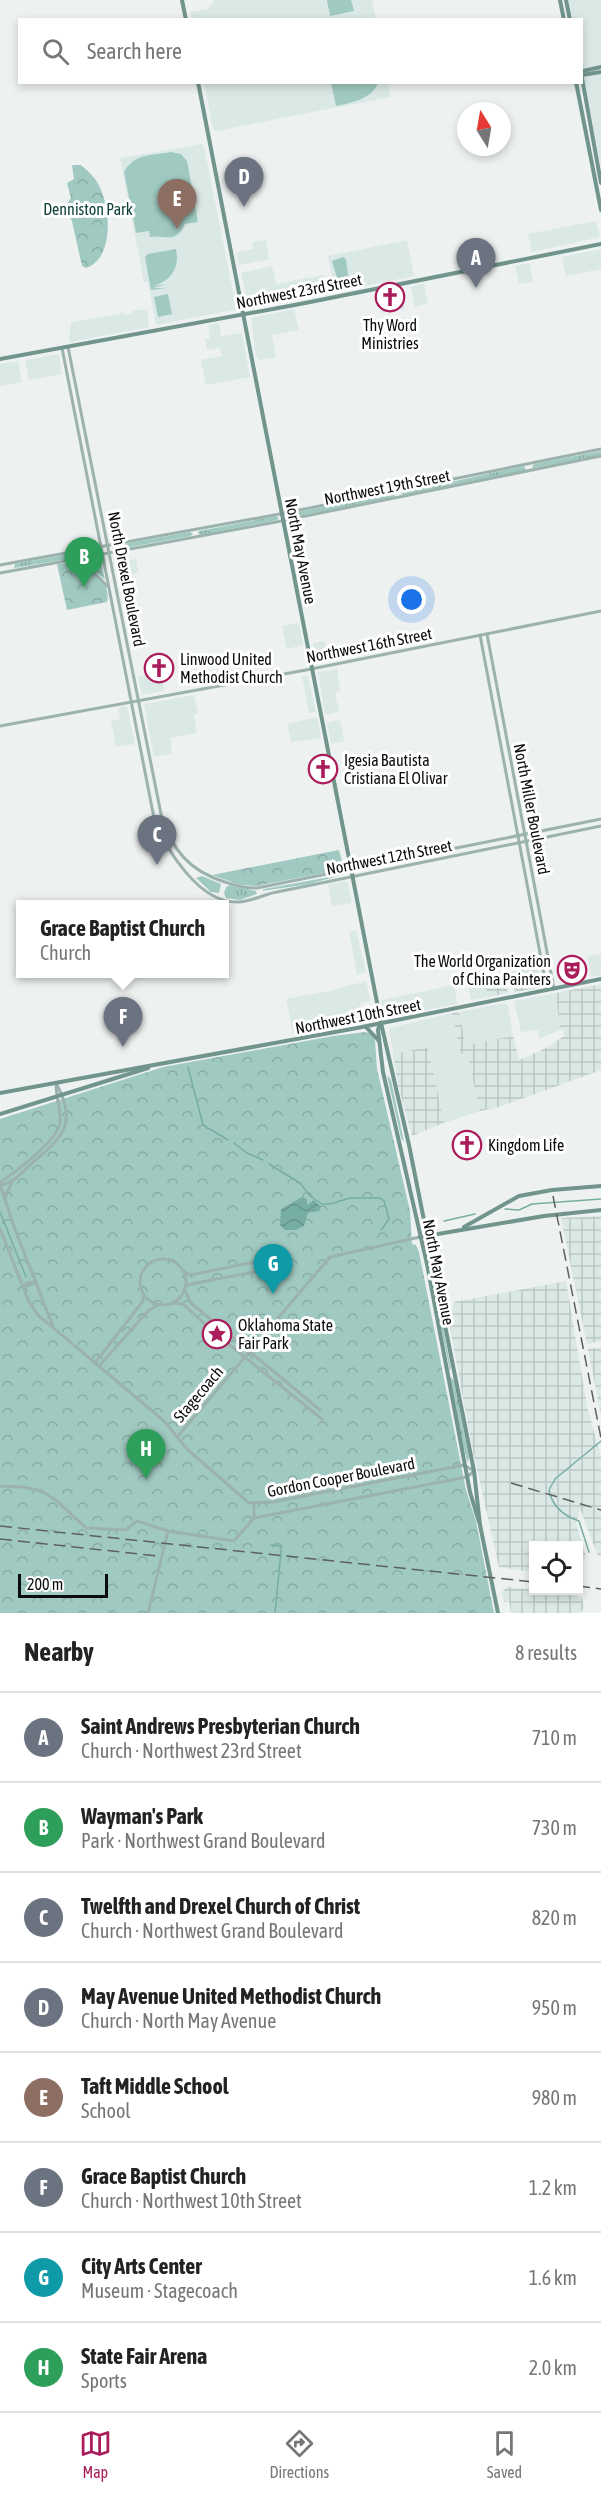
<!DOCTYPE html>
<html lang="en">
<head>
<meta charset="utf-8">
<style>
  body { margin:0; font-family:"Asap Condensed",sans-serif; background:#f6f6f6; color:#222 }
  .controls { position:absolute; right:18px; bottom:18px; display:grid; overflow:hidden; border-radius:0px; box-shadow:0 3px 9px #0003 }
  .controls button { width:54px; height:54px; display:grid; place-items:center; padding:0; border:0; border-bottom:2px solid #e0e0e0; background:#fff; color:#222; font:30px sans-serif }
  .compass { position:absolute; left:457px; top:102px; width:54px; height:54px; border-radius:50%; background:#fff; box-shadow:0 3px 9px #0003; rotate:349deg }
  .scale { position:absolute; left:18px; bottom:15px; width:90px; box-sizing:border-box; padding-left:6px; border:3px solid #0b0c0c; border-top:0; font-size:16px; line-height:21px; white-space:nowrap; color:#0b0c0c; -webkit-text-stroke:4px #fff; paint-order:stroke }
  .you { position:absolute; left:412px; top:600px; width:21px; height:21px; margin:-15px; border:4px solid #fff; border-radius:50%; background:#1a73e8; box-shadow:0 0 0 9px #1a73e833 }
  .badge { display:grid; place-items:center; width:39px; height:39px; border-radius:50%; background:#aa1c5a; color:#fff; font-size:20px; font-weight:700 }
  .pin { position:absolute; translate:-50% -50px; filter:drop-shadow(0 2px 3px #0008) }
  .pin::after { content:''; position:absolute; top:32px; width:21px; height:18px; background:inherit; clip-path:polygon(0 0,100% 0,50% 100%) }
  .popup { position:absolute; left:16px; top:900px; width:213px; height:78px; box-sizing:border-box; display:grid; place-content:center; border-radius:0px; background:#fff; filter:drop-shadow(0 2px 4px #0005); font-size:20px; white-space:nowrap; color:#767676 }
  .popup b { font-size:22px; color:#222 }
  .popup::after { content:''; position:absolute; left:50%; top:100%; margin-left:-12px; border:12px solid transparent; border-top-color:#fff }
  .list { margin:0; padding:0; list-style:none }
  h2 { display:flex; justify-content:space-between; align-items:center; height:78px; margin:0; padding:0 24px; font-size:26px }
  h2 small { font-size:20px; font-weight:400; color:#767676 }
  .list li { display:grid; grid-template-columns:39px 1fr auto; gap:18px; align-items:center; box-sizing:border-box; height:90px; padding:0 24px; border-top:2px solid #e0e0e0 }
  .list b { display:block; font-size:22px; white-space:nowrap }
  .list p { margin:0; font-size:20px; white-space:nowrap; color:#767676 }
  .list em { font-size:20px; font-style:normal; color:#767676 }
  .icon { flex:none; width:33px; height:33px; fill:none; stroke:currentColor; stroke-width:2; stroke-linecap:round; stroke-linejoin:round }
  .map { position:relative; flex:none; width:601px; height:1613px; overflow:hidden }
  .search { position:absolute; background:#fff; box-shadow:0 3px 9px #0003; left:18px; right:18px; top:18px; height:66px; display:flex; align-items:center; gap:15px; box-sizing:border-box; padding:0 21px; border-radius:0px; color:#767676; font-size:22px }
  .sheet { height:798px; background:#fff }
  nav { display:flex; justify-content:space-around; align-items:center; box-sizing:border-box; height:84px; border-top:2px solid #e0e0e0; background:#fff; font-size:16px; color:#767676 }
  nav a { display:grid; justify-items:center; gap:3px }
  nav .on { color:#aa1c5a }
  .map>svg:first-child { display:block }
  .built { fill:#dbe9e6 }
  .industrial { fill:url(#industrial-grid) }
  .grass { fill:url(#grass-tufts) }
  .park { fill:url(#park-crowns) }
  .garden { fill:#a0cac1 }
  .water { fill:url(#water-waves) }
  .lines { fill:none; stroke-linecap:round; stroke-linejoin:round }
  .stream { stroke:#77aea3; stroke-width:1.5 }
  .tertiary { stroke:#9bb2ad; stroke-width:3 }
  .secondary { stroke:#71948d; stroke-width:4 }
  .rail { stroke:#5e6060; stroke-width:1.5; stroke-dasharray:12 6; stroke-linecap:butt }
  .labels { text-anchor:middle; stroke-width:6; stroke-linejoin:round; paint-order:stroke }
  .park-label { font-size:16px; fill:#0d4039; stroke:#fff }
  .street-label { font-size:16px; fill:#0b0c0c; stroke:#fff }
  .poi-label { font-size:16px; fill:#0b0c0c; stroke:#fff; text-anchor:start }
</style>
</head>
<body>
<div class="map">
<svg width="601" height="1613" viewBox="0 0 601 1613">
  <defs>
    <pattern id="industrial-grid" width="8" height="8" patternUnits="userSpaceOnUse" patternTransform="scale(1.5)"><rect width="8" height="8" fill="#dbe9e6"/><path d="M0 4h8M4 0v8" fill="none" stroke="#bbc7c4"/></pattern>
    <pattern id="grass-tufts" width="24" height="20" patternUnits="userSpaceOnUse" patternTransform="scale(1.5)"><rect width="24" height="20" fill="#a0cac1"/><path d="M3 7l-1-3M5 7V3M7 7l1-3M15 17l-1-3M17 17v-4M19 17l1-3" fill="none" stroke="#88aca5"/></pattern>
    <pattern id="park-crowns" width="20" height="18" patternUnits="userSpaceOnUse" patternTransform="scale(1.5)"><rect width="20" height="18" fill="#a0cac1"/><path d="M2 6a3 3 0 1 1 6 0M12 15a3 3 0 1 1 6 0" fill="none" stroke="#88aca5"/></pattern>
    <pattern id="water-waves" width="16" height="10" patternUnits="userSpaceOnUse" patternTransform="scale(1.5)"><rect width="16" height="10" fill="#77aea3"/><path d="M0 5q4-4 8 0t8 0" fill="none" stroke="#66948b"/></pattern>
  </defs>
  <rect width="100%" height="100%" fill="#edf1f0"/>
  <g class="built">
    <polygon points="214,0 372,0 376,19 192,20 190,12 208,9"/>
    <polygon points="568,0 601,0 601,167 582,68 582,20 572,19"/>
    <polygon points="204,83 388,83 391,97 216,131 213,129"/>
    <polygon points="201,144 204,146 236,307 234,310 156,325 148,282 144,282 120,158"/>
    <polygon points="596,221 600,237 532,252 528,234"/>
    <polygon points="266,240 269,259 239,265 236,252 254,249 253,242"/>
    <polygon points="407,240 414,276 335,292 328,256"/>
    <polygon points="601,249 601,269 566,276 562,257"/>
    <polygon points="529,263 533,282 519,284 515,266"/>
    <polygon points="272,266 276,284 324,275 327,293 249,308 241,273"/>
    <polygon points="424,283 428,304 415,307 411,287"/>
    <polygon points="401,289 405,309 381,313 378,293"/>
    <polygon points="147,309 149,327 70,342 69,340 71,322 124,313 125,315 132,314 132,311"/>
    <polygon points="294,309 299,330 272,335 276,357 260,360 256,357 251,318"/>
    <polygon points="219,323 221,336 242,333 250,377 206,385 201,360 222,356 220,348 207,350 205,339 210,338 208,325"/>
    <polygon points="59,354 62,374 29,380 25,360"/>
    <polygon points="18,361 22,382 0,386 0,364"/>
    <polygon points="136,559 138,573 117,576 115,563"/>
    <polygon points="299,623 303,645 287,649 282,626"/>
    <polygon points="325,641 329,661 319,663 316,661 313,643"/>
    <polygon points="337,669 340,691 335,693 339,712 325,715 318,672"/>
    <polygon points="161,672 164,691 142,695 138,677"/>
    <polygon points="302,676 308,676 316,712 309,713"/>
    <polygon points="194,695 198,713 194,714 197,733 170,738 172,754 154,757 144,704"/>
    <polygon points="127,706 135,744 116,747 111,721 120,719 118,708"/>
    <polygon points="317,717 321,738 291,742 287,724"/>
    <polygon points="340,720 344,741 331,744 327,723"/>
    <polygon points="347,881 352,903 332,906 328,884"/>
    <polygon points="356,930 366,972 357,974 349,932"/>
    <polygon points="601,954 601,975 591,977 588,956"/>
    <polygon points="484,977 488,997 471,1000 467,981"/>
    <polygon points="366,981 370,1001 360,1003 363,1021 293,1033 286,999 329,991"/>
    <polygon points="454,985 457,1004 394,1016 382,1008 381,1000"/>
    <polygon points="556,993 560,1030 539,1039 538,1030 521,1032 514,1001"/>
    <polygon points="504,1003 508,1006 513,1036 466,1045 459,1012"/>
    <polygon points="452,1013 461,1054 467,1053 480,1111 444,1123 428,1047 393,1054 389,1028"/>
  </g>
  <g class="industrial">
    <polygon points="538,967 542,987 515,992 511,972"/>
    <polygon points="504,973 508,993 488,997 484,977"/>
    <polygon points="601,984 601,1070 496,1108 480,1111 467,1053 461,1054 452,1013 459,1011 466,1045 513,1036 519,1060 546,1048 564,1036 563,1029 560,1030 556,993"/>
    <polygon points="428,1047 444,1123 412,1136 398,1085 393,1054"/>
    <polygon points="601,1216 601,1341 587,1344 561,1218"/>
    <polygon points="566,1281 587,1406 601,1457 601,1555 598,1556 580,1509 576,1523 586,1557 579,1567 578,1546 534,1546 533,1572 499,1567 473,1452 449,1322 454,1302"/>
    <polygon points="601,1347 601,1416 588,1349"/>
    <polygon points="507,1587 564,1592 582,1598 584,1608 581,1612 573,1613 511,1613 509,1601 504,1602 502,1592"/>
  </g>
  <g class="grass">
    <polygon points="601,451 601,455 534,468 532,467 534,464"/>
    <polygon points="524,466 526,470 403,495 401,493"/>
    <polygon points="393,493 395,494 394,497 288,518 286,516 288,514"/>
    <polygon points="276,516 279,518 277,520 200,535 198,533 199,531"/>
    <polygon points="190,532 193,534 191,536 114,550 112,549 113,546"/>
    <polygon points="96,549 98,554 14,568 15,564"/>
    <polygon points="346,874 309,884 262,891 264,889"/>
    <polygon points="202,876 221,884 219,893 211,892 196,878"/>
    <polygon points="230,885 256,891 257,894 240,900 226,898 224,893 226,887"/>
    <polygon points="387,1075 391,1080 404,1142 401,1138"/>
    <polygon points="424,1245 433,1277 451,1368 450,1371"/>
    <polygon points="451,1377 454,1381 469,1457 468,1463 460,1437 449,1380"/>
  </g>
  <g class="park">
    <path d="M72 165H81C89 172 97 179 101 190 111 212 113 259 86 268L82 266 72 221 64 208 71 198 67 183 74 179Z"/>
    <polygon points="96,557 101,560 105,580 92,568 76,561"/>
    <path d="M70 563C87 568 112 579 107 602L67 610 57 564Z"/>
    <polygon points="339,850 344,869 256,886 241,885 212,875"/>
    <polygon points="365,1032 370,1033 375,1040 377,1069 410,1211 412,1244 416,1245 419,1252 466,1490 476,1521 494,1613 0,1613 0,1119 163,1067 333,1036"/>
  </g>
  <g class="garden">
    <polygon points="327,0 351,0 354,11 330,16"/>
    <path d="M331 83V82L378 83C372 99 351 103 336 106Z"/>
    <path d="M171 152 181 154 187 161 198 222 185 224C175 245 166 234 150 237L149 231 136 233 124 172C135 153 150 156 171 152Z"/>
    <path d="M176 249C180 268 171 281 153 286L166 284 153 288H166L151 290 145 257 148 254Z"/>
    <polygon points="343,257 346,259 349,283 348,286 340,288 332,261"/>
    <polygon points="168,294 172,314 158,317 154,297"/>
  </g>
  <polygon class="water" points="302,1197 307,1199 307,1205 314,1200 321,1207 319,1211 308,1213 304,1226 296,1230 285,1230 280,1225 281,1209"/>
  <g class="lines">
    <g class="stream">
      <polyline points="188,1067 203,1125 228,1140"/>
      <polyline points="234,1143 247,1153 263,1160"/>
      <polyline points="269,1164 300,1183 310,1196 322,1204 330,1204 350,1198 380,1198 384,1201 389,1219 381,1230"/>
      <polyline points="505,1209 519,1210 532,1204 601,1199"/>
      <polyline points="0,1212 26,1277"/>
      <polyline points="444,1221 475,1214"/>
      <polyline points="271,1545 280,1546 281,1552 275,1613"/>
      <path d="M589 1552 579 1521C564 1516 552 1506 549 1490L555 1479 601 1441"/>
    </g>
    <g class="tertiary">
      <path d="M68 347 161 814C172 850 189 871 225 882 235 885 245 889 257 888L601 819"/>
      <path d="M62 348 154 818C166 850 200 905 240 902 252 901 265 894 277 892L601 826"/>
      <polyline points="69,562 91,569 107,586"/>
      <polyline points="0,565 285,513 601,449"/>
      <polyline points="0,573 276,522 601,456"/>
      <polyline points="487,634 554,989"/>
      <polyline points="480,635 547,990"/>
      <polyline points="0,726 306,670 601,611"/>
      <polyline points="0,1185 16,1232 53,1326"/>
      <path d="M0 1185 2 1181C17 1171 59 1139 60 1122 61 1109 56 1097 56 1084"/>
      <path d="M1 1185C13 1183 22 1173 31 1164 63 1137 78 1124 56 1083"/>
      <polyline points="5,1198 12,1182"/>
      <polyline points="0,1229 29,1302 38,1315 163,1420 188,1450 249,1503 273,1502 464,1465 474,1471 467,1477 254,1518"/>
      <circle cx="163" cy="1282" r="23"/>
      <polyline points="183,1271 190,1275 289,1255 291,1265 191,1284 185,1287"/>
      <polyline points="24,1286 27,1283 36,1282"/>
      <polyline points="23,1287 35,1283"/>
      <polyline points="184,1289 191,1303 320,1410"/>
      <polyline points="172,1303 183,1304 211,1330 322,1419"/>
      <polyline points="95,1363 143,1301 143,1297"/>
      <polyline points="99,1366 149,1310 158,1305"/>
      <polyline points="177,1437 330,1257 420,1237"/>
      <polyline points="0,1486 23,1487 42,1491 57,1501 86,1528 126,1530 137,1521 168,1531 234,1541 254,1518 254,1504"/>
      <polyline points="148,1613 168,1531"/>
    </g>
    <g class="secondary">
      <polyline points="182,0 186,20"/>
      <polyline points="560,0 564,20"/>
      <polyline points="566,0 570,20"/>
      <polyline points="582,74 583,71 601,67"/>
      <polyline points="582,75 601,72"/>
      <polyline points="582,78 601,183"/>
      <polyline points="198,82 381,1023 409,1145 474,1471 480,1525 498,1613"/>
      <polyline points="576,82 601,210"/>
      <polyline points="0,359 300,304 601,244"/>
      <polyline points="380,1024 378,1030 383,1072 427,1264 470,1492 479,1522"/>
      <polyline points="366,1027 379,1041"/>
      <polyline points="0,1093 357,1028 601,979"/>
      <polyline points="0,1114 148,1068"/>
      <polyline points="464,1227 519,1196 552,1190 601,1186"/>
      <polyline points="420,1237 544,1216 601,1210"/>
    </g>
    <g class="rail">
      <polyline points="553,1196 601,1438"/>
      <polyline points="511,1483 601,1510"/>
      <polyline points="0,1526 534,1582"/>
      <polyline points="0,1539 158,1556"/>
      <polyline points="578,1586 601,1589"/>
    </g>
  </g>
  <defs>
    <g id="church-ring" transform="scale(1.5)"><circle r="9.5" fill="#fff" stroke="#aa1c5a" stroke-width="1.5"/><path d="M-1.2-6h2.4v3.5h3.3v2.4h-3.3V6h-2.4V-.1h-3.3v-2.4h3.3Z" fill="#aa1c5a"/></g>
    <g id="theatre-ring" transform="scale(1.5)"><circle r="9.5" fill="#fff" stroke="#aa1c5a" stroke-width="1.5"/><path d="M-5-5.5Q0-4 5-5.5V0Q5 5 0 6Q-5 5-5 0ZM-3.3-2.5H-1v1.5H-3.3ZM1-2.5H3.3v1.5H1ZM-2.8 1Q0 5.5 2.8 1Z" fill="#aa1c5a"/></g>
    <g id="sight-ring" transform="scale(1.5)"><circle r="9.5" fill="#fff" stroke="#aa1c5a" stroke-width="1.5"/><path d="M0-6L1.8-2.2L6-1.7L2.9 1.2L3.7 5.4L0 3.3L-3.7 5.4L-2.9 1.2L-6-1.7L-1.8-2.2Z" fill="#aa1c5a"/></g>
  </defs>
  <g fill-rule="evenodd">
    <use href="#church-ring" x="390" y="297"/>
    <use href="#church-ring" x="159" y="668"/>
    <use href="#church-ring" x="323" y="769"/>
    <use href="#theatre-ring" x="572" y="970"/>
    <use href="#church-ring" x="467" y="1145"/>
    <use href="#sight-ring" x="217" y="1334"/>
  </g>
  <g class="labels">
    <g class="park-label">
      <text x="88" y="215">Denniston Park</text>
    </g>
    <g class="street-label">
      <text transform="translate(299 291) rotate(-11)" y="6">Northwest 23rd Street</text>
      <text transform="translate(387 487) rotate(-11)" y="6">Northwest 19th Street</text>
      <text transform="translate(301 551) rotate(79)" y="6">North May Avenue</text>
      <text transform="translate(127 579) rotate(79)" y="6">North Drexel Boulevard</text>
      <text transform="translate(369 645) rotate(-11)" y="6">Northwest 16th Street</text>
      <text transform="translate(532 809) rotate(79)" y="6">North Miller Boulevard</text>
      <text transform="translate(389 857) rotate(-11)" y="6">Northwest 12th Street</text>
      <text transform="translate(358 1016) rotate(-11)" y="6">Northwest 10th Street</text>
      <text transform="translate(439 1272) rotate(79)" y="6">North May Avenue</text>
      <text transform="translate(198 1394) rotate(-50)" y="6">Stagecoach</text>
      <text transform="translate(341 1477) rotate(-11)" y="6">Gordon Cooper Boulevard</text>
    </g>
    <g class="poi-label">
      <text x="390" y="331" text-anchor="middle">Thy Word<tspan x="390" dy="18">Ministries</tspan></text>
      <text x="180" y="665">Linwood United<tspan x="180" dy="18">Methodist Church</tspan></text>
      <text x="344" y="766">Igesia Bautista<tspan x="344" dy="18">Cristiana El Olivar</tspan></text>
      <text x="551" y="967" text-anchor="end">The World Organization<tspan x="551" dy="18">of China Painters</tspan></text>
      <text x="488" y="1151">Kingdom Life</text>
      <text x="238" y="1331">Oklahoma State<tspan x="238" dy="18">Fair Park</tspan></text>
    </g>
  </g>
</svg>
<div class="controls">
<button><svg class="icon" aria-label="locate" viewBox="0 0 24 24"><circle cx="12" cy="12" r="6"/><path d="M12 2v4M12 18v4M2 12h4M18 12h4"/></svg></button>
</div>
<svg class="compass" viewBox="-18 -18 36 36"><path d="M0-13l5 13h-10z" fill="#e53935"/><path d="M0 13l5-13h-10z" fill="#767676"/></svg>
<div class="scale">200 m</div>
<div class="you"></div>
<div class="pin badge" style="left:476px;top:288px;background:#6b7280">A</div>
<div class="pin badge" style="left:84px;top:587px;background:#2e9e5b">B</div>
<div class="pin badge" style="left:157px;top:865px;background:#6b7280">C</div>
<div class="pin badge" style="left:244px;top:207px;background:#6b7280">D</div>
<div class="pin badge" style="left:177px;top:229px;background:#8d6e63">E</div>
<div class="pin badge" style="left:123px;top:1047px;background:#6b7280">F</div>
<div class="popup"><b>Grace Baptist Church</b>Church</div>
<div class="pin badge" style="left:273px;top:1294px;background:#0f9aa8">G</div>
<div class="pin badge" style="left:146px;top:1479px;background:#2e9e5b">H</div>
<div class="search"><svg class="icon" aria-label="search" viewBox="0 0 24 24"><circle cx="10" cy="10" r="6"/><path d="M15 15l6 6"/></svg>Search here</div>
</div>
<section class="sheet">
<h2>Nearby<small>8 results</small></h2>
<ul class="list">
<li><span class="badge" style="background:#6b7280">A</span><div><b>Saint Andrews Presbyterian Church</b><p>Church · Northwest 23rd Street</p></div><em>710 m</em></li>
<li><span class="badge" style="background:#2e9e5b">B</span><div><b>Wayman's Park</b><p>Park · Northwest Grand Boulevard</p></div><em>730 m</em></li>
<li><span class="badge" style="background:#6b7280">C</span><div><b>Twelfth and Drexel Church of Christ</b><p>Church · Northwest Grand Boulevard</p></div><em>820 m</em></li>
<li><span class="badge" style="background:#6b7280">D</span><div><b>May Avenue United Methodist Church</b><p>Church · North May Avenue</p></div><em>950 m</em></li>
<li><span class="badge" style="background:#8d6e63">E</span><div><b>Taft Middle School</b><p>School</p></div><em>980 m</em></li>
<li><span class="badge" style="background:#6b7280">F</span><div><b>Grace Baptist Church</b><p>Church · Northwest 10th Street</p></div><em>1.2 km</em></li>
<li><span class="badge" style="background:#0f9aa8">G</span><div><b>City Arts Center</b><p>Museum · Stagecoach</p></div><em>1.6 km</em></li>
<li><span class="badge" style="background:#2e9e5b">H</span><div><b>State Fair Arena</b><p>Sports</p></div><em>2.0 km</em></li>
</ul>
</section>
<nav>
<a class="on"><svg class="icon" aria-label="map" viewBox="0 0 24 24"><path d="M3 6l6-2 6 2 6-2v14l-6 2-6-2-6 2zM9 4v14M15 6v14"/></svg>Map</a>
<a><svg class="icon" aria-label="directions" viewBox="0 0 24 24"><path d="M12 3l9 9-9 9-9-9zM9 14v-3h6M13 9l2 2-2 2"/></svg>Directions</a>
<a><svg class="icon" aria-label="saved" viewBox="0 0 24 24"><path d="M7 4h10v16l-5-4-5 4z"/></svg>Saved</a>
</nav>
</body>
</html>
